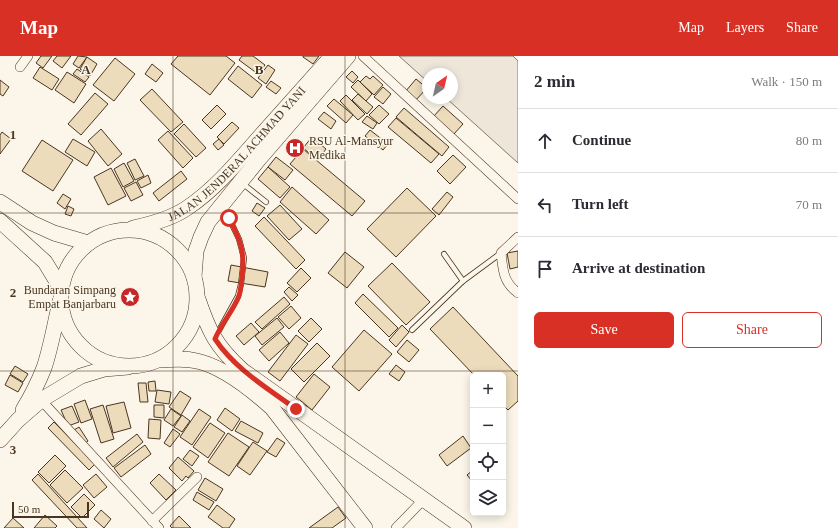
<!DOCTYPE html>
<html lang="en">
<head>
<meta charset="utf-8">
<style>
  body { margin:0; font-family:"Times New Roman",serif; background:#f2f2f3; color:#2b2b33 }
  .controls { position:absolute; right:12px; bottom:12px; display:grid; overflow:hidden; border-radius:6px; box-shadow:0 2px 10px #0003 }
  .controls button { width:36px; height:36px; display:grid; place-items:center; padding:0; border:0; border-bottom:1px solid #e1e1e2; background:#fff; color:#2b2b33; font:20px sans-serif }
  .compass { position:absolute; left:422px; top:12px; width:36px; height:36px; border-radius:50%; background:#fff; box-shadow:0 2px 10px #0003; rotate:34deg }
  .scale { position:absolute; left:12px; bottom:10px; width:77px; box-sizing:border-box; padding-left:4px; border:2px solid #4a3520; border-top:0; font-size:11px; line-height:14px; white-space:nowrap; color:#4a3520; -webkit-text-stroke:3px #fbf6e9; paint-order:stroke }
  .stop { position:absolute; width:12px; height:12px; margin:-9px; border:3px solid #d93025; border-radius:50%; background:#fff }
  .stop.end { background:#d93025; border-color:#fff; box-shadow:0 1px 4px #0008 }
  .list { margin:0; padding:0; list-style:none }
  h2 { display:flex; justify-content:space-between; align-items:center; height:52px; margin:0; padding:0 16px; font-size:17px }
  h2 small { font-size:13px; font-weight:400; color:#7c7c81 }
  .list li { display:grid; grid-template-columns:26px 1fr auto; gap:12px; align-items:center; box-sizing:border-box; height:64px; padding:0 16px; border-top:1px solid #e1e1e2 }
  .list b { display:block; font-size:15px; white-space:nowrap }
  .list em { font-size:13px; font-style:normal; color:#7c7c81 }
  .actions { display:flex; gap:8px; padding:12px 16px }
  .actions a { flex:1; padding:9px 0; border:1px solid #d93025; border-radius:6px; text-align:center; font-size:14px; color:#d93025 }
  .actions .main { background:#d93025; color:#fff }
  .icon { flex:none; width:22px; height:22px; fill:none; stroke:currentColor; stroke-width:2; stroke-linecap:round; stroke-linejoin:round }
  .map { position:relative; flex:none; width:518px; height:472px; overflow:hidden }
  header { display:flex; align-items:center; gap:24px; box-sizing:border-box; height:56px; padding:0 20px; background:#d93025; color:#fff }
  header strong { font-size:19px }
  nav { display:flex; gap:22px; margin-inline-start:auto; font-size:14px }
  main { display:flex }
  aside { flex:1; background:#fff }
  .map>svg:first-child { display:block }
  .green { fill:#ede6d9; stroke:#887966 }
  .building { fill:#ecdcbc; stroke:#4a3520 }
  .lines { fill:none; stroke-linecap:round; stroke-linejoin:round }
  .service-casing { stroke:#4a3520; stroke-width:6 }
  .minor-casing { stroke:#4a3520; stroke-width:10 }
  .primary-casing { stroke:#4a3520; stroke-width:16 }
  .trunk-casing { stroke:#4a3520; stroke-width:16 }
  .service { stroke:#fbf6e9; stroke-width:4.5 }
  .minor { stroke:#fbf6e9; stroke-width:9 }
  .primary { stroke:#fbf6e9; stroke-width:15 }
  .trunk { stroke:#fbf6e9; stroke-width:15 }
  .route { stroke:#d93025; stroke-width:5 }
  .grid { fill:none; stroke:#4a3520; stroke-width:1; stroke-opacity:0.55 }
  .labels { text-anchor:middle; stroke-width:3; stroke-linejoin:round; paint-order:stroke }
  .poi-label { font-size:12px; fill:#4a3520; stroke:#fbf6e9; text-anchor:start }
  .street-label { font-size:12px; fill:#4a3520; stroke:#fbf6e9 }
  .grid-label { font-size:13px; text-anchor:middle; font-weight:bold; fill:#4a3520; stroke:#fbf6e9; stroke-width:3; stroke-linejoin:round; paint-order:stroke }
</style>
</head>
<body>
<header>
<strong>Map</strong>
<nav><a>Map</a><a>Layers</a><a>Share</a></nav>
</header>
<main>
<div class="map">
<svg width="518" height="472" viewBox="0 0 518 472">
  <rect width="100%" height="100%" fill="#fbf6e9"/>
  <polygon class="green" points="399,0 513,0 518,5 518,107 446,42 452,42 452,18 428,18 428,26"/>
  <g class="building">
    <polygon points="41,0 52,0 43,12 36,7"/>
    <polygon points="57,0 71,0 62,12 53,5"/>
    <polygon points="78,0 87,1 79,12 73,8"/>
    <polygon points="178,0 226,0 235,7 210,39 171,8"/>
    <polygon points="242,0 253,0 265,9 258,18 239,4"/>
    <polygon points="303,0 319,0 313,8 303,1"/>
    <polygon points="87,1 97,8 90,20 80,13"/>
    <polygon points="115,2 135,18 114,45 93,29"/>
    <polygon points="152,8 163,17 156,26 145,18"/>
    <polygon points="268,9 275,14 266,28 258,22"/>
    <polygon points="238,10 262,29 252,42 228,23"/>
    <polygon points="40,11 59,23 52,34 33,22"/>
    <polygon points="77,13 89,21 85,26 73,18"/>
    <polygon points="352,15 358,21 353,27 346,21"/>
    <polygon points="67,16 86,28 74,47 55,34"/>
    <polygon points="366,20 370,23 373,20 383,29 374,39 360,26"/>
    <polygon points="416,23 427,32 415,45 405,36"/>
    <polygon points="0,24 9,31 3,40 0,38"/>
    <polygon points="358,24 372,38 366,45 351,31"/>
    <polygon points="271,25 281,32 276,38 266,31"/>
    <polygon points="383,31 391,38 383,48 374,41"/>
    <polygon points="152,33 183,66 171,76 140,44"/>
    <polygon points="95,37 108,48 81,79 68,68"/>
    <polygon points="358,38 373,51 367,58 352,44"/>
    <polygon points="346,39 365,58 358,64 340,45"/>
    <polygon points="334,43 353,59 346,67 327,50"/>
    <polygon points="217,49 226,58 211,73 202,64"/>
    <polygon points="379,49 389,58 379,68 369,59"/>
    <polygon points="443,50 463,68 453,79 433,61"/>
    <polygon points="404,52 449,91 442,100 396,61"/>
    <polygon points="324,56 336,65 331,73 318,63"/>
    <polygon points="367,60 377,67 373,73 362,66"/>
    <polygon points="396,62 439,98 431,107 388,71"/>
    <polygon points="232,66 239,72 224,88 217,81"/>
    <polygon points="184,68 206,92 196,101 174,78"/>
    <polygon points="101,73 122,98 108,110 88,85"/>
    <polygon points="370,74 388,88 383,94 365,80"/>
    <polygon points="168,75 193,102 183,112 158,84"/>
    <polygon points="2,76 11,83 0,98 0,79"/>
    <polygon points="312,81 326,93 318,104 303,92"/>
    <polygon points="73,83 95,96 87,110 65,96"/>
    <polygon points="219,83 224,89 218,94 213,88"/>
    <polygon points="42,84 73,104 53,135 22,115"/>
    <polygon points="303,93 365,145 352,160 290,108"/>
    <polygon points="453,99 466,111 450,128 437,115"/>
    <polygon points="276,101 293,114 285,124 268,111"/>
    <polygon points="135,103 144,120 135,124 127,107"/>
    <polygon points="124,107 134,125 123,131 114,113"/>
    <polygon points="268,111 290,131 280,142 258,123"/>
    <polygon points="111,112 126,140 108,149 94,121"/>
    <polygon points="181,115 187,123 159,145 153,137"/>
    <polygon points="148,119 151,127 141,132 137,125"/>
    <polygon points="136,126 143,139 131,145 124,132"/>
    <polygon points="292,131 329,164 316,178 280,146"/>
    <polygon points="407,132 436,160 396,201 367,173"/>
    <polygon points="447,136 453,141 439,159 432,153"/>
    <polygon points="63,138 71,143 65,153 57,147"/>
    <polygon points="257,147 265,152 259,160 252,155"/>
    <polygon points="280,149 302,173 289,184 267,160"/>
    <polygon points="68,150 74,153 71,160 65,158"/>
    <polygon points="264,161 305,204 296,213 255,170"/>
    <polygon points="518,195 518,211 510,213 507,197"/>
    <polygon points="345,196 364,211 347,232 328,217"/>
    <polygon points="392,207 430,246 406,269 368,230"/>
    <polygon points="231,209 268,216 265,231 228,225"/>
    <polygon points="301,212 311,222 297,236 287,227"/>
    <polygon points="289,231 298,239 292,245 284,236"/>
    <polygon points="363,238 398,272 389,281 355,247"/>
    <polygon points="284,241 290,248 262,273 255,266"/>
    <polygon points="291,250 301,262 289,273 278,261"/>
    <polygon points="453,251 518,320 518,345 508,354 503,349 503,319 474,319 430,273"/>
    <polygon points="277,262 284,271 262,289 255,280"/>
    <polygon points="311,262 322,273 309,286 298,275"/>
    <polygon points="251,267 259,276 244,289 236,280"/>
    <polygon points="402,269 409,276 396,291 389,284"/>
    <polygon points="364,274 392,298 359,335 332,311"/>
    <polygon points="280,276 289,287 269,305 259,294"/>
    <polygon points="296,279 308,288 280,325 268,316"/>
    <polygon points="407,284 419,294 409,306 397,296"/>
    <polygon points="317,287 330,300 304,326 291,313"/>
    <polygon points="396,309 405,316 399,325 389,318"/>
    <polygon points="15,310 28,318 23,326 10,318"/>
    <polygon points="314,318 330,331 312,354 296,341"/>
    <polygon points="10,319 23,327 18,336 5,329"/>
    <polygon points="155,325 156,335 149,335 148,326"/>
    <polygon points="138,327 146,327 148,346 140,346"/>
    <polygon points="157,334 171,336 169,348 155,346"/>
    <polygon points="180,335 191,342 181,359 169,351"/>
    <polygon points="85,344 92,363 81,367 74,348"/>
    <polygon points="124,346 131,372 113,377 106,350"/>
    <polygon points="103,349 114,383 101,387 90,353"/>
    <polygon points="154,349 164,349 164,362 154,361"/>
    <polygon points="72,350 79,366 68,370 61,354"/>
    <polygon points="225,352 240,363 232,375 217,364"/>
    <polygon points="171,353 181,360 173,370 164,364"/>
    <polygon points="199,353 211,361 192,389 180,381"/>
    <polygon points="182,359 190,365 182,376 174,371"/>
    <polygon points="149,363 161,364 160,383 148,382"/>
    <polygon points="241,365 263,377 258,387 235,375"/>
    <polygon points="54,366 95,408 89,414 48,372"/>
    <polygon points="210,367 225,377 208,402 193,391"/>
    <polygon points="79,371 88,385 83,389 74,374"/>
    <polygon points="173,373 180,378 170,391 164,387"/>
    <polygon points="228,377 249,391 229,420 208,406"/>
    <polygon points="137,378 143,386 113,411 106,402"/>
    <polygon points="463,380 471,392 447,410 439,399"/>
    <polygon points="277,382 285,387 276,401 267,396"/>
    <polygon points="253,386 267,395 250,419 237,410"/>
    <polygon points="145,389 151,398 121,421 114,412"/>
    <polygon points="190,394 199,400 192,410 183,403"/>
    <polygon points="55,399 66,410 49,427 38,416"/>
    <polygon points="178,401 194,415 188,422 186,420 182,425 169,412"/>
    <polygon points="65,414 83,432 67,447 50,429"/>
    <polygon points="473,414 473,426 467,419"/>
    <polygon points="38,418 87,472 77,472 32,424"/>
    <polygon points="96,418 107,431 94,442 83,429"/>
    <polygon points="159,418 176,434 166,444 150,427"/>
    <polygon points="205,422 223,433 216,445 198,434"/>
    <polygon points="197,436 214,446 209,454 193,444"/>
    <polygon points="84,438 95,449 82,462 71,451"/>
    <polygon points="217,449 235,463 229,472 223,472 208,461"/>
    <polygon points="338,451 346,462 332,472 309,472"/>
    <polygon points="101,454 111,463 104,472 94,463"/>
    <polygon points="45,459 57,470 55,472 34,472"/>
    <polygon points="179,460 191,472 172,472 170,470"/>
    <polygon points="13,462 24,472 4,472"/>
  </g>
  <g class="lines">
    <g class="service-casing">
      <g id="service">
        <polyline points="242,127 266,146"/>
        <polyline points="444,198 463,225"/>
        <polyline points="412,274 463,225 501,197"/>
        <polyline points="217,278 238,240 241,228 244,202 239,183 224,152"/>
      </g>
    </g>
    <g class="minor-casing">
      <g id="minor">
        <polyline points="363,0 518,143"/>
        <polyline points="20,11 28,0"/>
        <path d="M518 181 501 197C503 214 503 226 518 237"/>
        <polyline points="41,344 159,472"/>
        <polyline points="152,465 197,421"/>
        <polyline points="396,472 424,443"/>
      </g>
    </g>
    <g class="primary-casing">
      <g id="primary">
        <path d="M198 243C209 276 216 290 242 314L464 472"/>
        <path d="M161 304C173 303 185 302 197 305 224 311 252 334 272 352L365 472"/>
        <path d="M23 354C31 341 38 327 44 312 51 291 55 268 60 245"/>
        <polyline points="0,384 18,364 41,344 81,320 104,313 128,311"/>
      </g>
    </g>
    <g class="trunk-casing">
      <g id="trunk">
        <polyline points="0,146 32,167 54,177 88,187"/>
        <polyline points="0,165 45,206 59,229"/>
        <path id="s1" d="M133 172C152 168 171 163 187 152 214 134 236 108 257 84 282 56 307 28 332 0"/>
        <circle cx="129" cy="242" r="68"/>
        <polyline points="194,221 196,195 201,181 208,166 259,103 348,0"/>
      </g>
    </g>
    <use href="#service" class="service"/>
    <use href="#minor" class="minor"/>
    <use href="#primary" class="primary"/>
    <use href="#trunk" class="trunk"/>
  </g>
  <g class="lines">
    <path class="route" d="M229 162C241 185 245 196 242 221 241 227 241 234 239 240 233 255 221 268 215 283 235 313 267 332 296 353"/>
  </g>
  <path class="grid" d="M173 0V472M345 0V472M0 157H518M0 315H518"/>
  <defs>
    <g id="hospital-disc" transform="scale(1)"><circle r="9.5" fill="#c62828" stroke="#fbf6e9"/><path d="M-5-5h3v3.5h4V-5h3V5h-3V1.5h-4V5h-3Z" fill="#fff"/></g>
    <g id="sight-disc" transform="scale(1)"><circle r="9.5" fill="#c62828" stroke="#fbf6e9"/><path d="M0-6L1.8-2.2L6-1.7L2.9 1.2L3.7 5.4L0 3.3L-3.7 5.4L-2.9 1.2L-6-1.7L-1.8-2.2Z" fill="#fff"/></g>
  </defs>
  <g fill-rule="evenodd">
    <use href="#hospital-disc" x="295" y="92"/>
    <use href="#sight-disc" x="130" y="241"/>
  </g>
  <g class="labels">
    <g class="poi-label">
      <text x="309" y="89">RSU Al-Mansyur<tspan x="309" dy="14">Medika</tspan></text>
      <text x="116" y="238" text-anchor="end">Bundaran Simpang<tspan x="116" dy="14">Empat Banjarbaru</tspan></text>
    </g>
    <g class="street-label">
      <text dy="4" stroke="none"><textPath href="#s1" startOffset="131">JALAN JENDERAL ACHMAD YANI</textPath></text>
    </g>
  </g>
  <g class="grid-label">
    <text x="86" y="18">A</text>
    <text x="259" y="18">B</text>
    <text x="13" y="83">1</text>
    <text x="13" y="241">2</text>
    <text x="13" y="398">3</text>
  </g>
</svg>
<div class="controls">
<button>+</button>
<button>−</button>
<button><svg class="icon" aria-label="locate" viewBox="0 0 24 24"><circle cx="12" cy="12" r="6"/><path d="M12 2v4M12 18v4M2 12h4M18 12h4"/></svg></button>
<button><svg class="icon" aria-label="layers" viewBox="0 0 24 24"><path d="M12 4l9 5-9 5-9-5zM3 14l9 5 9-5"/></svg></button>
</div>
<svg class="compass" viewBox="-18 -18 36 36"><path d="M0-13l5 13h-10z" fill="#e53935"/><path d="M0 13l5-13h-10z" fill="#7c7c81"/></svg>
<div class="scale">50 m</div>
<div class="stop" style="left:229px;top:162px"></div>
<div class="stop end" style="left:296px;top:353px"></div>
</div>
<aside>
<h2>2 min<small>Walk · 150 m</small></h2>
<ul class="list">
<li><svg class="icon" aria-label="ahead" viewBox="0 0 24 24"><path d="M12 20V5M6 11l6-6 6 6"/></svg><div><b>Continue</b></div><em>80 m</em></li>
<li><svg class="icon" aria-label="left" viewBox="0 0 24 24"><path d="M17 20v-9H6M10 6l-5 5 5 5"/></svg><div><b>Turn left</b></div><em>70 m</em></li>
<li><svg class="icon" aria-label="arrive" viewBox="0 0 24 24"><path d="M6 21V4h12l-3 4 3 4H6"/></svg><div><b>Arrive at destination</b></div></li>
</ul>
<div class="actions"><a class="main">Save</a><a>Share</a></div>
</aside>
</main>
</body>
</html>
